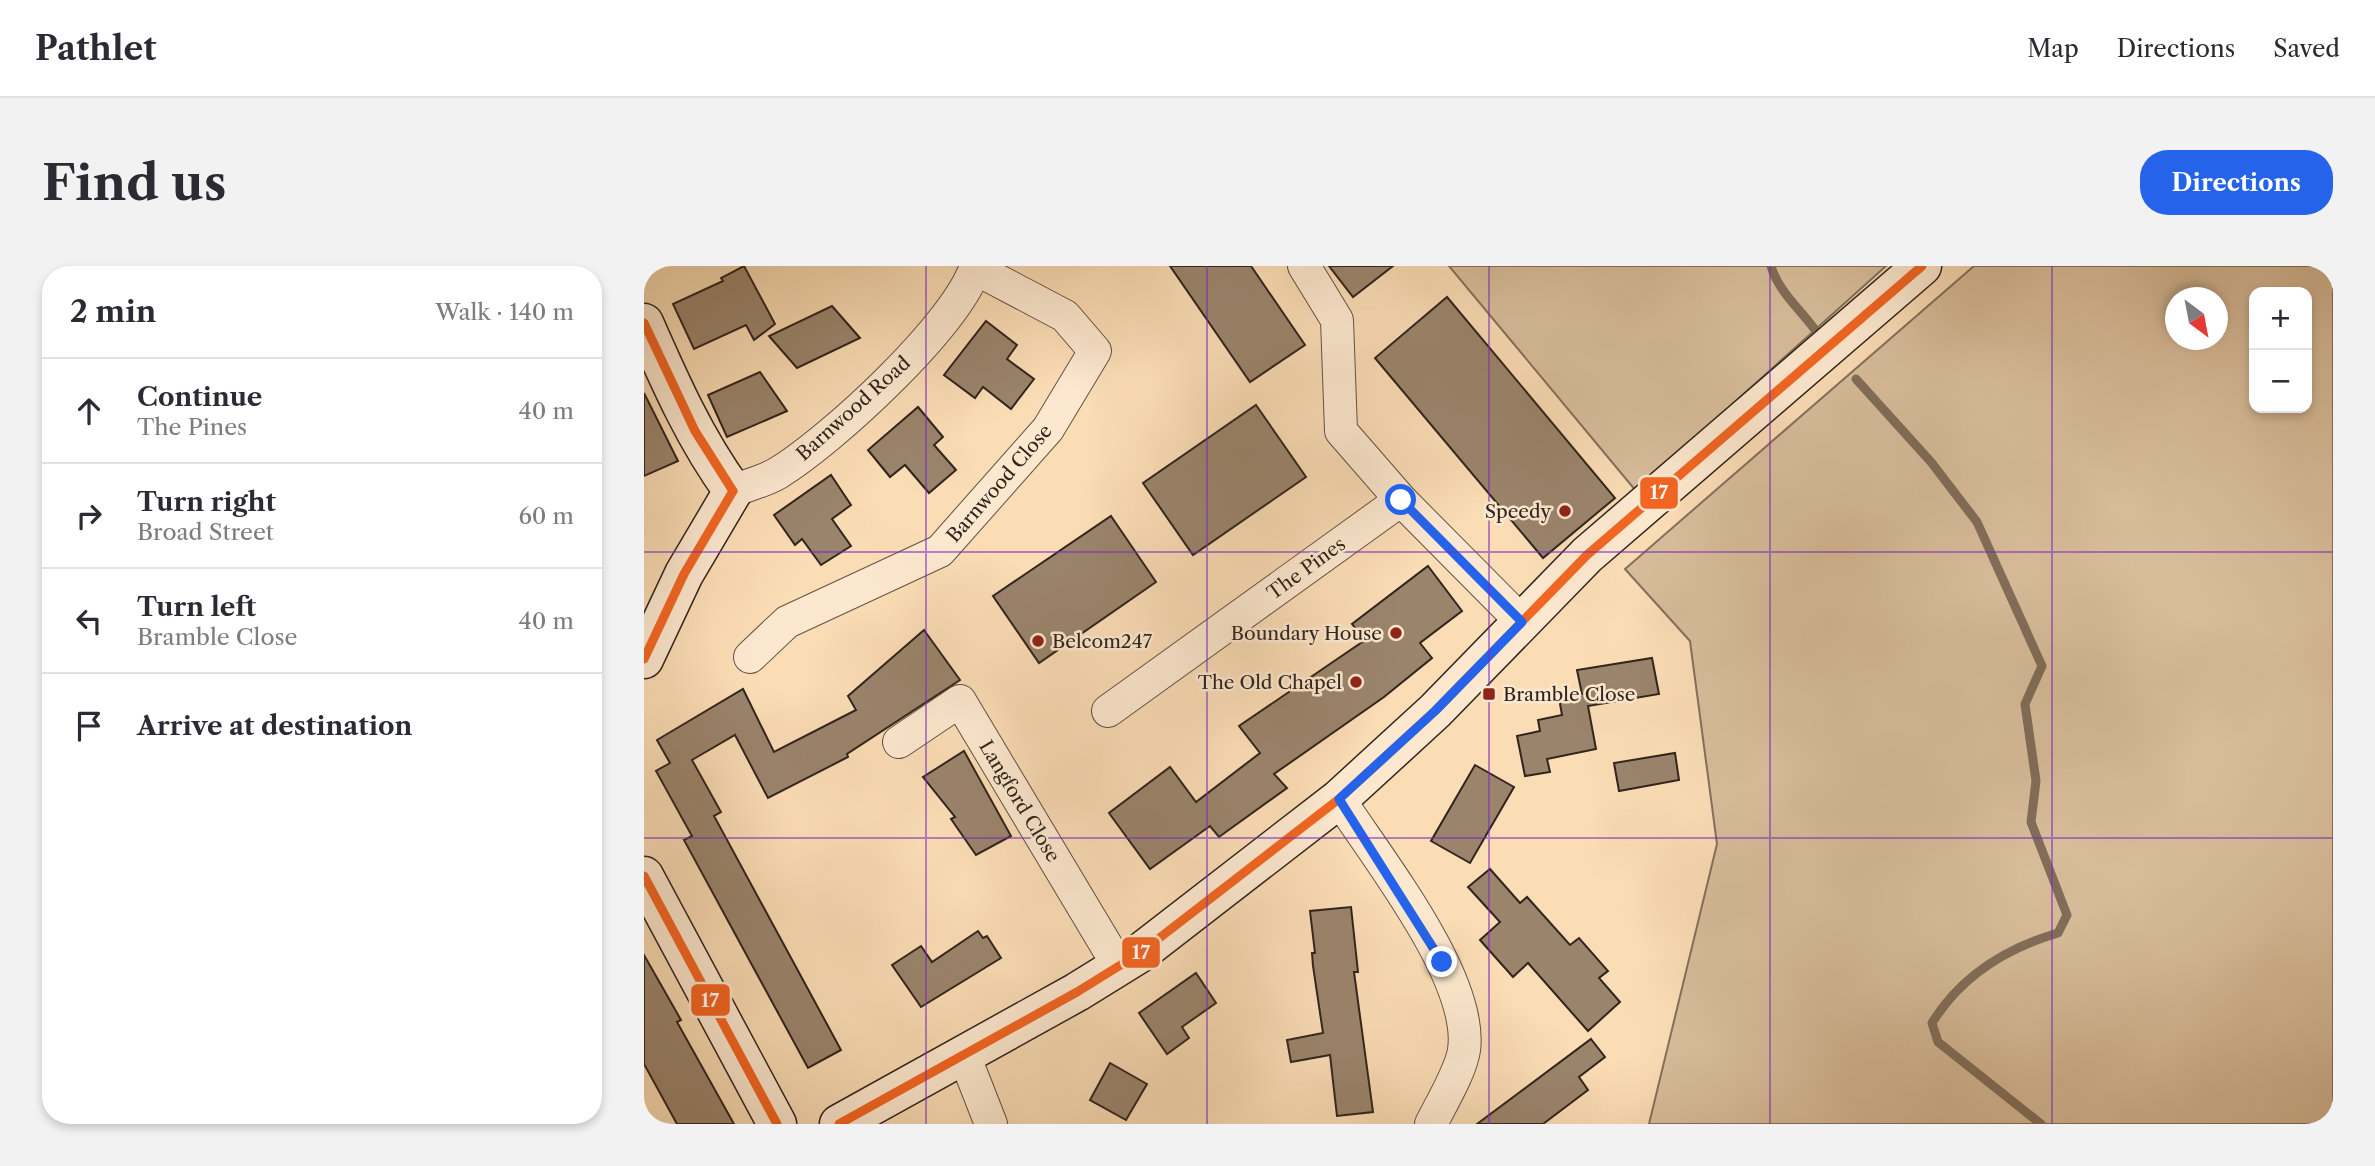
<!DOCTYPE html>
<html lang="en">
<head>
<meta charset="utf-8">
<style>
  body { margin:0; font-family:"Libre Caslon Text",serif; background:#f2f2f3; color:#2b2b33 }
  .controls { position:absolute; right:21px; top:21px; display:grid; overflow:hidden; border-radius:14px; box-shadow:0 4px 10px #0003 }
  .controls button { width:63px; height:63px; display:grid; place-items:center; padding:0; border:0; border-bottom:2px solid #e1e1e2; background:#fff; color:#2b2b33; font:35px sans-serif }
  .compass { position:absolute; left:1521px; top:21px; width:63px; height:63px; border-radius:50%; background:#fff; box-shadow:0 4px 10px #0003; rotate:148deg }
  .stop { position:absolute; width:21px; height:21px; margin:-16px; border:5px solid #2563eb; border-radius:50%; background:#fff }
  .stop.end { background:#2563eb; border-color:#fff; box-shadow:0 2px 7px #0008 }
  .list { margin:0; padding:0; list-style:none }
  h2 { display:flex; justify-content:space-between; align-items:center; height:91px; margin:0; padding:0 28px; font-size:30px }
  h2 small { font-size:23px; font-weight:400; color:#7c7c81 }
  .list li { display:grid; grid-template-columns:46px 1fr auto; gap:21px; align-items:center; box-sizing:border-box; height:105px; padding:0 28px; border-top:2px solid #e1e1e2 }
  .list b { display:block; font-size:26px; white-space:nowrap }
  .list p { margin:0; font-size:23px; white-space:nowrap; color:#7c7c81 }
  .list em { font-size:23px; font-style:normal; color:#7c7c81 }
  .icon { flex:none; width:38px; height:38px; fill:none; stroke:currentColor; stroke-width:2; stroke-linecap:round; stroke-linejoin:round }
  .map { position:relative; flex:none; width:1689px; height:858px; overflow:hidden; border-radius:28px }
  header { display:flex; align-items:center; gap:42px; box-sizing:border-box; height:98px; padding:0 35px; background:#fff; border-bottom:2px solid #e1e1e2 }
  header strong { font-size:33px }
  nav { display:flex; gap:38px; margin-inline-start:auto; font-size:24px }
  .intro { display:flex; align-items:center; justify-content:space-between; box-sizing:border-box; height:168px; padding:0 42px }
  h1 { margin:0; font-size:49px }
  .button { padding:18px 32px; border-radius:28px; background:#2563eb; color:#fff; font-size:24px; font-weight:700 }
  main { display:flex; gap:42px; padding:0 42px }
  aside { flex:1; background:#fff; border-radius:28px; box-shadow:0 4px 10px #0003 }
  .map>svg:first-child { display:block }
  .green { fill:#d8bd9b; stroke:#84705c; stroke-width:2; fill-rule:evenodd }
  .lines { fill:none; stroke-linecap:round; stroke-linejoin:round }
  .stream { stroke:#816d59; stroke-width:9 }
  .building { fill:#9a846c; stroke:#31241d; stroke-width:2 }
  .street-casing { stroke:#635243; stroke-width:34 }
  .secondary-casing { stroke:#31241d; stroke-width:41 }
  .street { stroke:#fce8cf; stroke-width:32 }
  .secondary { stroke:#fce8cf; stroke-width:38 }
  .bus-1-casing { stroke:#fce8cf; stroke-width:14 }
  .bus-1 { stroke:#f26522; stroke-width:9 }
  .route { stroke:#2563eb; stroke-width:9 }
  .grid { fill:none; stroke:#7b2cbf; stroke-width:2; stroke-opacity:0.55 }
  .poi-dot { fill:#8f2418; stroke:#fce8cf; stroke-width:2.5 }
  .labels { text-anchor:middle; stroke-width:5; stroke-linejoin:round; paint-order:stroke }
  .street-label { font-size:19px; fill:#31241d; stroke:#fce8cf }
  .poi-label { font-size:19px; fill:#31241d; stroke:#fce8cf; text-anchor:end }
  .line-badge { stroke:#fce8cf; stroke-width:2.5 }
  .badge-label { font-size:19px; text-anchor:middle; font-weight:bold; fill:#fff }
</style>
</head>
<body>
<header>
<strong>Pathlet</strong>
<nav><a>Map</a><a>Directions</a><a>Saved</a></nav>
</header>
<div class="intro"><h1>Find us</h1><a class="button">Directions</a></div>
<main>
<aside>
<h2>2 min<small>Walk · 140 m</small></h2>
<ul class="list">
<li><svg class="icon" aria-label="ahead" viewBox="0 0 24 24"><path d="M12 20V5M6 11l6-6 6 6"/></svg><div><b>Continue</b><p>The Pines</p></div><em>40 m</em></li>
<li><svg class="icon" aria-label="right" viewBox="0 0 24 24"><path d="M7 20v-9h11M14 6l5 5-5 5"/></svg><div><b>Turn right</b><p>Broad Street</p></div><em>60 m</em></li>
<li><svg class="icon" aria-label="left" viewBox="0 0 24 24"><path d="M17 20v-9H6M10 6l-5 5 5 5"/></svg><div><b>Turn left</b><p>Bramble Close</p></div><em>40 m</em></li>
<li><svg class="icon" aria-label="arrive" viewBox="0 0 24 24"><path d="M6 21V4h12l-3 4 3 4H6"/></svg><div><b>Arrive at destination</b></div></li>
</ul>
</aside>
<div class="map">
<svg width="1689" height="858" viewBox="0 0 1689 858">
  <rect width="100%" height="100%" fill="#fadcb5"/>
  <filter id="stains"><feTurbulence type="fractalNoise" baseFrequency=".00286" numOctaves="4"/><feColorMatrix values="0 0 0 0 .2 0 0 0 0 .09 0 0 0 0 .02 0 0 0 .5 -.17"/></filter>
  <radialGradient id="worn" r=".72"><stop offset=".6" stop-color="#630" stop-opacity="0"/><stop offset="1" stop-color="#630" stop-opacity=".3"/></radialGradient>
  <g class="green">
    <polygon points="805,0 1242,0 992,225"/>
    <path d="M1330 0H1689V858H1005L1073 578 1046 375 981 303ZM1610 26H1663V142H1610ZM1532 32H1574V74H1532Z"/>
  </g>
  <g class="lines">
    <g class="stream">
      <path d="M1127 0C1135 28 1161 47 1176 71"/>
      <path d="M1212 113 1287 196 1333 256 1398 400 1381 438 1392 515 1387 556 1423 649 1414 667C1363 682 1317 710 1288 757L1294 776 1397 858"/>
    </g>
  </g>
  <g class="building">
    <polygon points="100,0 131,58 110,74 102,59 50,83 29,38 79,15 77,12"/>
    <polygon points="526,0 607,0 661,79 606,116"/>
    <polygon points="685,0 749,0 709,31"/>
    <polygon points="803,31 971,232 899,292 731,92"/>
    <polygon points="188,40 216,72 153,102 125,70"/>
    <polygon points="342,55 373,79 363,93 390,113 367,143 339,121 331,132 300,109"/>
    <polygon points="116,106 143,145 83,171 64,129"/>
    <polygon points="0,127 34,195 0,210"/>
    <polygon points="612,139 662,211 549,289 499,217"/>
    <polygon points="274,141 299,171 290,179 312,204 285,227 261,199 246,211 224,184"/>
    <polygon points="187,209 207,239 188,253 207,280 177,299 158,273 151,279 130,249"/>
    <polygon points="467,250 512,316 395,397 349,330"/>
    <polygon points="784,300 818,345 776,377 788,392 740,431 630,508 643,522 575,571 566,560 506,603 465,547 526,501 552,536 616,487 595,460 721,374 708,358"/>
    <polygon points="280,364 316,414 203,488 204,491 124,532 91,469 48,494 77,546 70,550 197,784 164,802 40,574 48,570 12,505 26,497 13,474 99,423 130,486 212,444 204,430"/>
    <polygon points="1008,392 1015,428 944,440 952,483 903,493 906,506 881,510 873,470 896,465 894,454 918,449 915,432 938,428 933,404"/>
    <polygon points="320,485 367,570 332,589 307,553 311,551 279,511"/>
    <polygon points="1031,487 1035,514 975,525 970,497"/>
    <polygon points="831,499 870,521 826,597 787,575"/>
    <polygon points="846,603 876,637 883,631 926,679 935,672 964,705 955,712 976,736 944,765 884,697 869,711 836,674 856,656 824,621"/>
    <polygon points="707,641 714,706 710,706 729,846 693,850 686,789 647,796 643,774 679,767 669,700 668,687 671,687 666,645"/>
    <polygon points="334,665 339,672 343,670 357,692 277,741 248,699 277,680 288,696"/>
    <polygon points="0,689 37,754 33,756 90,858 33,858 0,798"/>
    <polygon points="552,707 572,737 538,761 545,772 523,788 495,747"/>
    <polygon points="947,773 961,791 935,811 944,824 899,858 833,858"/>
    <polygon points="466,797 503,818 482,854 446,834"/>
  </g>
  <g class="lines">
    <g class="street-casing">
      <g id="street">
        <polyline points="660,0 693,54 697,165 757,234 878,356"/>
        <path d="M89 225C103 219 121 215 134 207 188 174 313 59 332 0"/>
        <polyline points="106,391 143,356 296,285 404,163 451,85 421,50 332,3"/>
        <polyline points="464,445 757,234"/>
        <polyline points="255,476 316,435 474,699"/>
        <path d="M695 533C733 592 830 713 820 784 817 805 797 838 787 858"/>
        <polyline points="320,789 347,858"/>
      </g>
    </g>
    <g class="secondary-casing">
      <g id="secondary">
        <path d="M0 57C26 116 51 173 89 225L40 308 0 393"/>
        <polyline points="0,610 133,858"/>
        <polyline points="195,858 433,726 496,687 695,533 791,445 943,289 1278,0"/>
      </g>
    </g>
    <use href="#street" class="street"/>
    <use href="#secondary" class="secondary"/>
    <g class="bus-1-casing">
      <g id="bus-1">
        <polyline points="0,57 51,165 89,225"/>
        <polyline points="0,393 40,308 89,225"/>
        <polyline points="0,610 133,858"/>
        <polyline points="195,858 433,726 496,687 695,533 791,445 943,289 1278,0"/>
      </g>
    </g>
    <use href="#bus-1" class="bus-1"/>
  </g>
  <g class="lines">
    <polyline class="route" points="757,234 878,356 791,445 695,533 798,696"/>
  </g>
  <path class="grid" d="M282 0V858M563 0V858M845 0V858M1126 0V858M1408 0V858M0 286H1689M0 572H1689"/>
  <g class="poi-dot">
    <circle cx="921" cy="245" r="7"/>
    <circle cx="752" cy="367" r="7"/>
    <circle cx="394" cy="375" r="7"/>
    <circle cx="712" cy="416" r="7"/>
    <rect x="838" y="421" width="14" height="14" rx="3.5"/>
  </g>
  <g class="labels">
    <g class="street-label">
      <text transform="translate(209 142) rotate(-42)" y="7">Barnwood Road</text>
      <text transform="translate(355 217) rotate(-49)" y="7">Barnwood Close</text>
      <text transform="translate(662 302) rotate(-36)" y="7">The Pines</text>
      <text transform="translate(376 535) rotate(59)" y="7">Langford Close</text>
    </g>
    <g class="poi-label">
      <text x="907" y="252">Speedy</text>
      <text x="738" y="374">Boundary House</text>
      <text x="408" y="382" text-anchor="start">Belcom247</text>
      <text x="698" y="423">The Old Chapel</text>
      <text x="859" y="435" text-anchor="start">Bramble Close</text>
    </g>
  </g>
  <g class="line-badge">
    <rect x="995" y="210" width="40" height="34" rx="7" fill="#f26522"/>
    <rect x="477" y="670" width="40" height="33" rx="7" fill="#f26522"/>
    <rect x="46" y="717" width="41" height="34" rx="7" fill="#f26522"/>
  </g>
  <g class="badge-label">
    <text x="1015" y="233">17</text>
    <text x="497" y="693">17</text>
    <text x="66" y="741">17</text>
  </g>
  <rect width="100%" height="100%" filter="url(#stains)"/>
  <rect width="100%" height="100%" fill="url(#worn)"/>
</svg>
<div class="controls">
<button>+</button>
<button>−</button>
</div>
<svg class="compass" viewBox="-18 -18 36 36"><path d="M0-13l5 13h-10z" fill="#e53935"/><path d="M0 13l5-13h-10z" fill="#7c7c81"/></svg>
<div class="stop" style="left:757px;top:234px"></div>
<div class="stop end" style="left:798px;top:696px"></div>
</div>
</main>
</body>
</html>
